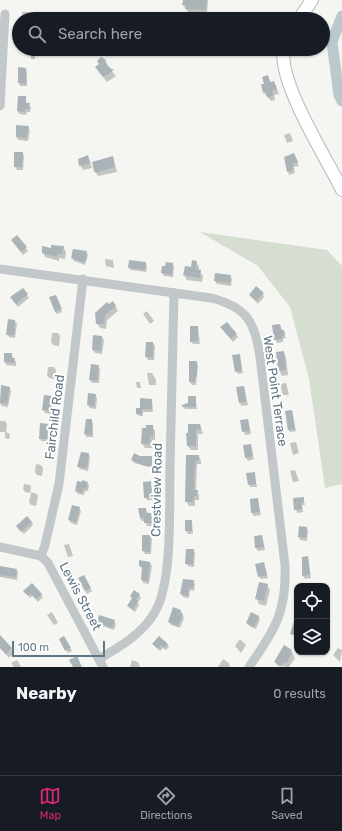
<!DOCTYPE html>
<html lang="en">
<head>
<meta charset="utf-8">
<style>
  body { margin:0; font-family:Rubik,sans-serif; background:#242831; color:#f1f3f6 }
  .controls { position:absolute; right:12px; bottom:12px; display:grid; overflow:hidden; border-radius:8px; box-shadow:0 1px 3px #0004 }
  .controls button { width:36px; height:36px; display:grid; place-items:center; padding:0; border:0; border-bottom:1px solid #363941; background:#171b24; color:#f1f3f6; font:20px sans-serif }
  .scale { position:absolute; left:12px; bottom:10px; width:93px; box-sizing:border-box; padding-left:4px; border:2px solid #617784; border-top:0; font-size:11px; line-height:14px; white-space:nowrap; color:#617784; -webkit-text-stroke:3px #fff; paint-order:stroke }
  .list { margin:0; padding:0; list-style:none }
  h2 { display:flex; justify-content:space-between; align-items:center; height:52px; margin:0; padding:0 16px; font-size:17px }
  h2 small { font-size:13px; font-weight:400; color:#9ea1a6 }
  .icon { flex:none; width:22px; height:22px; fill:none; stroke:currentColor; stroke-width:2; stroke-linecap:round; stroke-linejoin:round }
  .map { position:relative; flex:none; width:342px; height:667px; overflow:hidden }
  .search { position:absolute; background:#171b24; box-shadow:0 1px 3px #0004; left:12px; right:12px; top:12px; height:44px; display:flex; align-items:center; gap:10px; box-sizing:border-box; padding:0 14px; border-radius:22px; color:#9ea1a6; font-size:15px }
  .sheet { height:108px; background:#171b24 }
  nav { display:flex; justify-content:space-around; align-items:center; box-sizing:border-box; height:56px; border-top:1px solid #363941; background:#171b24; font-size:11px; color:#9ea1a6 }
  nav a { display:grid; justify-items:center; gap:2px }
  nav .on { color:#db2777 }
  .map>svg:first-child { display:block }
  .green { fill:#d6ddd1 }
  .shadow { fill:#0003 }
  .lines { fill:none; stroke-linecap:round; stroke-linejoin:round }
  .river { stroke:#bbc8cc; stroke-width:11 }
  .building { fill:#aab4b8 }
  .major-casing { stroke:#b5babd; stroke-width:14 }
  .minor { stroke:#c2c7c9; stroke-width:9 }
  .major { stroke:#fff; stroke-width:12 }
  .labels { text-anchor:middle; stroke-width:4; stroke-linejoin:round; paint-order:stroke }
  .street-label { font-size:13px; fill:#617784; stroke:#fff }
</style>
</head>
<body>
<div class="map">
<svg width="342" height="667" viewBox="0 0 342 667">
  <rect width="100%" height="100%" fill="#f5f5f1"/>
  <polygon class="green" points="200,232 327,250 342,266 342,484 325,488 309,379 290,307 258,266"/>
  <g class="shadow">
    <polygon points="184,0 208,0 207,13 188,12 183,5"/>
    <polygon points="22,12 28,12 30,19 22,19"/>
    <polygon points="22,49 30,49 30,53 35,54 35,59 31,59 31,54 24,53"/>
    <polygon points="101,58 106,60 107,66 116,76 107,82 99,72"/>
    <polygon points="26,69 27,72 27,86 20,86 19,83"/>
    <polygon points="268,77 271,83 274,82 279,94 274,95 275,100 271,101 264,93"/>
    <polygon points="18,97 25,97 27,104 31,107 30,112 27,112 26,115 19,114 18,111"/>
    <polygon points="28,127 30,130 28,141 18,140 17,137"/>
    <polygon points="290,133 293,141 287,143 284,135"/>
    <polygon points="22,153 24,156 23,170 17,170 15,167"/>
    <polygon points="88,156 92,168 83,170 80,165"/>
    <polygon points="113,157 117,172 98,176 95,171"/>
    <polygon points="295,157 299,166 293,167 295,173 289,175 288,172"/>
    <polygon points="17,236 28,251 23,255 14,243"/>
    <polygon points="63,247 66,252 65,259 59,258 59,261 45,257 43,252 52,249"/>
    <polygon points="86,252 88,255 85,265 74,261 72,258"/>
    <polygon points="105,259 113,260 114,268 106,266"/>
    <polygon points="196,262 199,267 199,271 203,276 202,282 187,280 184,275"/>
    <polygon points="145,263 147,266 146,272 131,270 129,267"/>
    <polygon points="173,264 174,267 173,277 164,276 162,273"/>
    <polygon points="230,276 232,279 231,286 217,284 215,281"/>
    <polygon points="23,289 29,298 18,307 13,301"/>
    <polygon points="263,294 264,297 258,304 250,295"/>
    <polygon points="57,299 62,312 57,314 55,311"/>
    <polygon points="115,306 118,311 107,320 106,329 100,328 97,323 96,314"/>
    <polygon points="147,311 154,321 150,324 143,314"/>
    <polygon points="15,321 17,324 15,338 9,337 7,334"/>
    <polygon points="227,323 238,337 233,342 223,330"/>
    <polygon points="280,325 286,338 283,339 283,342 277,343 275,339"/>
    <polygon points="198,327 200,344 193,344 191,341"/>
    <polygon points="52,333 58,333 60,336 59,346 53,345 51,342"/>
    <polygon points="102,337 104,340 102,354 95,353 93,350"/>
    <polygon points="153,343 155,346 154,360 148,360 146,357"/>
    <polygon points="283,352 286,357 288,375 282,376 279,371 277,353"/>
    <polygon points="5,354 11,354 16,362 16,366 6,365 5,362"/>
    <polygon points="239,355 243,373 238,374 236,371"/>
    <polygon points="190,362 196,362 198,365 196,385 192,385 190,382"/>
    <polygon points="98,366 100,369 99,383 92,383 90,380"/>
    <polygon points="48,367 54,367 56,370 55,379 49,378 47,375"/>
    <polygon points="147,373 152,373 156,380 156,385 149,385"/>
    <polygon points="136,382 140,382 141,388 137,388"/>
    <polygon points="286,383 289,395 283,395 280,384"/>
    <polygon points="2,386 9,387 11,391 8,407 2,406 0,403"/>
    <polygon points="244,387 248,405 241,406 237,388"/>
    <polygon points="95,395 97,398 96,409 90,408 88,405"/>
    <polygon points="51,397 53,400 51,414 45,413 43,410"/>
    <polygon points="195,397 197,409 185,409 183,406 189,404"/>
    <polygon points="152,400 153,412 143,412 143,416 139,416 137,414 141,409"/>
    <polygon points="292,411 296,431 290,432 288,429"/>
    <polygon points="91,420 93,423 93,437 86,437 85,434"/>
    <polygon points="248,420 251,434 245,435 241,421"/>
    <polygon points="0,421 5,421 7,424 6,432 10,434 9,439 5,438 5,432 0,432"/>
    <polygon points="48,425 49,428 48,442 41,441 40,438"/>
    <polygon points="200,425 203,434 198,434 198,450 191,450 188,446 189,434"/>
    <polygon points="152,426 155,431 155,440 152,440 152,448 145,448 142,443"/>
    <polygon points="296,442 299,453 293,455 290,443"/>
    <polygon points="250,445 254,459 248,461 246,458"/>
    <polygon points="88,454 90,457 88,471 80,469 78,466"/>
    <polygon points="187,456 199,456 201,461 201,464 197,464 196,491 199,495 199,500 195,500 195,506 189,506 186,501"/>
    <polygon points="140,457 151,457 153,468 134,463 132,460"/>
    <polygon points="36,464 41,465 43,468 42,476 37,475 35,472"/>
    <polygon points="295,470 299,481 293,482 290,471"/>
    <polygon points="254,473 257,487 250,487 249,484"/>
    <polygon points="150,482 154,500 147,500 145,497"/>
    <polygon points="87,483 89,485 88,491 85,491 84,495 78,494 76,491"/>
    <polygon points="24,484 30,485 31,488 30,492 37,494 38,497 36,506 31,505 29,502 31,493 25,492 23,489"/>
    <polygon points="303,498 305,505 302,505 303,512 297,513 294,499"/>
    <polygon points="257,499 261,515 254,516 252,513"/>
    <polygon points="79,508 81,511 77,525 71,523 69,520"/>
    <polygon points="146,509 148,514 151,514 152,517 153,526 147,526 145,521 142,521 140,518"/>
    <polygon points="192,521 193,534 188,534 186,531"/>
    <polygon points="32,522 33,525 24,534 19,529"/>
    <polygon points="307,528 308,531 307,541 300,540 299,537"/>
    <polygon points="143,536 150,536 152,539 151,554 145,554 143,551"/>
    <polygon points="262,536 265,550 258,551 256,548"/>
    <polygon points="69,544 73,556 68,557 64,545"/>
    <polygon points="193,550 195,553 194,567 188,566 186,563"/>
    <polygon points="308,557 311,578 305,579 303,576"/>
    <polygon points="150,563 152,566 149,584 143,583 142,580 143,569 140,566"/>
    <polygon points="264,563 268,578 261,579 259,576"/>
    <polygon points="0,567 17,570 18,573 17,580 0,577"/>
    <polygon points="84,576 92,591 87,594 79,579"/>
    <polygon points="193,581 195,584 194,591 190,590 189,598 183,597 181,594"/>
    <polygon points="267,585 270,590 266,606 259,604 257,599"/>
    <polygon points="25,591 41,594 43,597 38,602 33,596 30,598"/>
    <polygon points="139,595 141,598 138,602 139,605 135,612 128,606"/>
    <polygon points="181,611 184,618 180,628 171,625 169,621"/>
    <polygon points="52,612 58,623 54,625 47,615"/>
    <polygon points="258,616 260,619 256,629 249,626 248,623"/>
    <polygon points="114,621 116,624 114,630 100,625 98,622"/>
    <polygon points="297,621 297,638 291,633"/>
    <polygon points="0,637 14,653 9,658 0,648"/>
    <polygon points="64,637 72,651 68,653 60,639"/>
    <polygon points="240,639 246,645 241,653 235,646"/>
    <polygon points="153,644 167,644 169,647 166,650 163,648 160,651"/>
    <polygon points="338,648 342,650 340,662 333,655"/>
    <polygon points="291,650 295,658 289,667 278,666 275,662"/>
    <polygon points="223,659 229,663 230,667 218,667"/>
    <polygon points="17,660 19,663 21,667 14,667 11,663"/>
    <polygon points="132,660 138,662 140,667 130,667"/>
  </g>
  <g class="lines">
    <polyline class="river" points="342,16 332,42 339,95 342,101"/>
  </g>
  <g class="building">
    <polygon points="183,0 207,0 206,10 185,9 186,5 182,5"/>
    <polygon points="101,57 106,60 104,61 110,68 114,70 103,77 95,67 99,64 97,61"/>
    <polygon points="18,67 26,68 26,84 18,83"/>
    <polygon points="268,75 270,82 274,81 277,89 272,91 273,96 267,97 266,92 263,93 261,84 264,84 262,77"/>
    <polygon points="18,96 26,96 26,103 30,103 29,109 25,109 25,112 17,111"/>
    <polygon points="16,125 29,126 26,138 16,137"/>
    <polygon points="14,152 23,152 22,167 14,167"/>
    <polygon points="294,153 298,162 293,164 294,170 287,172 284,157"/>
    <polygon points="88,155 90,163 79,166 78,159"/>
    <polygon points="113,156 115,167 96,173 94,171 92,162"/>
    <polygon points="17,235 27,247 21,252 11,240"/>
    <polygon points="51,245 64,246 62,254 57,254 57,257 42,253 42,246 51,248"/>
    <polygon points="73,249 87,251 86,260 83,262 71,258"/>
    <polygon points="129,260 146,262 145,270 128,268"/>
    <polygon points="192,260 197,261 196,269 201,270 200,278 183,275 185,266 191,267"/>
    <polygon points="166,262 173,263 172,275 161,273 162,266 165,266"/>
    <polygon points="215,273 231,275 230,283 214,281"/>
    <polygon points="256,286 264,293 256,301 249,295"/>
    <polygon points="23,288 28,294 16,304 10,297"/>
    <polygon points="56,295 62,309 55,312 49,297"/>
    <polygon points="113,301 116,306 105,315 104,324 96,324 95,313 107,302 109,304"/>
    <polygon points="8,319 15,320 14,335 6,335"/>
    <polygon points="227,322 237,334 231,339 220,327"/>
    <polygon points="280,324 281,330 284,330 285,335 282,336 282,339 274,340 272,325"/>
    <polygon points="190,326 198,326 198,341 190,342"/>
    <polygon points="93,335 102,336 101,351 92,350"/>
    <polygon points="146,342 153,342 153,357 145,357"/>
    <polygon points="284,351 286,370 278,371 276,352"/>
    <polygon points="4,353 12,353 12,358 15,358 14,363 4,362"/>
    <polygon points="240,354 242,370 235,372 232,355"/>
    <polygon points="189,361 197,361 197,377 195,376 195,382 189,382"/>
    <polygon points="91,364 99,365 97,381 89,380"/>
    <polygon points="1,385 10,387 7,404 0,403"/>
    <polygon points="244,386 246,402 239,403 236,387"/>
    <polygon points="88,393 96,394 94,406 87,405"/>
    <polygon points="44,395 52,396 50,411 42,410"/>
    <polygon points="188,396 196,396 196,407 182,407 182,405 188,403"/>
    <polygon points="140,398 152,399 152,409 142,409 142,414 136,414 136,408 140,408"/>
    <polygon points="292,410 295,429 288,430 285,411"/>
    <polygon points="86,419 92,419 92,435 84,434"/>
    <polygon points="248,419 250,431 242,432 240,420"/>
    <polygon points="40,423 48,424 47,439 39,439"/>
    <polygon points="188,424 200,424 201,429 196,429 196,446 187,446 186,433 188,433"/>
    <polygon points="146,425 153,425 153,436 150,436 150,444 141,444 142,428 146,428"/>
    <polygon points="251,444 253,456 245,458 243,445"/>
    <polygon points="81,452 89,453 87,468 77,467"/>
    <polygon points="134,453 140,456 152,456 152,466 145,466 131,460"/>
    <polygon points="186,455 199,455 199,460 196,460 194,477 194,490 198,490 197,496 194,496 193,502 185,502"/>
    <polygon points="255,472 256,484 248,485 246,473"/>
    <polygon points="82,480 88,482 86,489 84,488 82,493 75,491 77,481 82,482"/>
    <polygon points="151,481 152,497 144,498 143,482"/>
    <polygon points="304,497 304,502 301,503 302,509 294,510 293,498"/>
    <polygon points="258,498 260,512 251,513 250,499"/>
    <polygon points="72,505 80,507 76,522 68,520"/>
    <polygon points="138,508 146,508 146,513 151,513 151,523 144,523 144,518 140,518"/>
    <polygon points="27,516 32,522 21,532 16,526"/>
    <rect x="185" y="520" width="7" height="11"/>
    <polygon points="299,526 307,527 306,538 298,537"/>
    <polygon points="142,535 150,535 150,552 142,551"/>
    <polygon points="262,535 264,547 255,548 254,536"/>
    <polygon points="186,549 194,549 193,564 185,564"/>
    <polygon points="308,556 310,575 302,576 302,557"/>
    <polygon points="139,560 150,562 148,581 141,580 142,567 139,566"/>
    <polygon points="264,562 267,575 258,577 255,564"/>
    <polygon points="0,566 17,569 16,577 0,575"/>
    <polygon points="84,575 91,588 85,591 78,578"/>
    <polygon points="183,579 194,580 193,588 189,587 188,596 180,594"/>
    <polygon points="259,582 268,584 264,601 255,599"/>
    <polygon points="32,583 42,594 36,599 30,593 28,596 23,591"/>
    <polygon points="134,590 140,594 136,600 138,601 133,610 127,606 132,598 130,596"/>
    <polygon points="173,607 181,610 180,613 183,614 178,626 168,622"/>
    <polygon points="251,612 259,616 254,627 246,623"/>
    <polygon points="99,615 115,620 112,628 97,622"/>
    <polygon points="296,615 297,615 297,636 290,634"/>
    <polygon points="0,635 12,648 6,654 0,648"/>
    <polygon points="64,636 71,648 65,651 59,639"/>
    <polygon points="159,636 168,644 164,648 161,645 158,649 152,644"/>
    <polygon points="284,645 292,650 290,652 292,653 286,664 284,662 281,666 274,662"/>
    <polygon points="77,656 82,667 73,667 69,660"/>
  </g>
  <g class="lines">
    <g class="major-casing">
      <g id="major">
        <polyline points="299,19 312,0"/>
        <path d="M284 49C277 81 327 159 342 190"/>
      </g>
    </g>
    <g class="minor">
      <polyline points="0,106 5,14"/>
      <path d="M0 269 211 298C247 307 255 322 260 357L285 565C287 611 275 630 249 667"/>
      <polyline points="0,547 41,556 48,563 103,667"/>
      <polyline points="41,556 45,545 59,484 83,279"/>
      <path d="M99 659C121 646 144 633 156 610 173 579 169 503 170 466 171 408 173 350 174 293"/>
    </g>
    <use href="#major" class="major"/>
  </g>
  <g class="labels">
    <g class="street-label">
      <text transform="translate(276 391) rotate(82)" y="5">West Point Terrace</text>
      <text transform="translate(54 417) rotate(-83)" y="5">Fairchild Road</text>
      <text transform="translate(156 490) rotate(-89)" y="5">Crestview Road</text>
      <text transform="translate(81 596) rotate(62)" y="5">Lewis Street</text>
    </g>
  </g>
</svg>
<div class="controls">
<button><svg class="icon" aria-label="locate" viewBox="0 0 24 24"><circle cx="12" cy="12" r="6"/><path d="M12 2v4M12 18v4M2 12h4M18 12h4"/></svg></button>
<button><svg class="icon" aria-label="layers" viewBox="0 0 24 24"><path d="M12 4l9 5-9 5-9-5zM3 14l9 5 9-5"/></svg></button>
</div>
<div class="scale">100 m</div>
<div class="search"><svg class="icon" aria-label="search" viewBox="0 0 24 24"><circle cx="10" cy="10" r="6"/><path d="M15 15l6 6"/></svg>Search here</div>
</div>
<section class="sheet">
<h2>Nearby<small>0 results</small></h2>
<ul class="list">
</ul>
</section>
<nav>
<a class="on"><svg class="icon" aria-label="map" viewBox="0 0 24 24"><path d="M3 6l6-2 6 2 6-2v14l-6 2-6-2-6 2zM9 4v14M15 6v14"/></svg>Map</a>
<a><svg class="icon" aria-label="directions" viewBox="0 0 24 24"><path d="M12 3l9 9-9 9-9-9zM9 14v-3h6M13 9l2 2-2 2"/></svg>Directions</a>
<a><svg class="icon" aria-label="saved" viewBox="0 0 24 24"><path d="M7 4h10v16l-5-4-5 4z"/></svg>Saved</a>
</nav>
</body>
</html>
